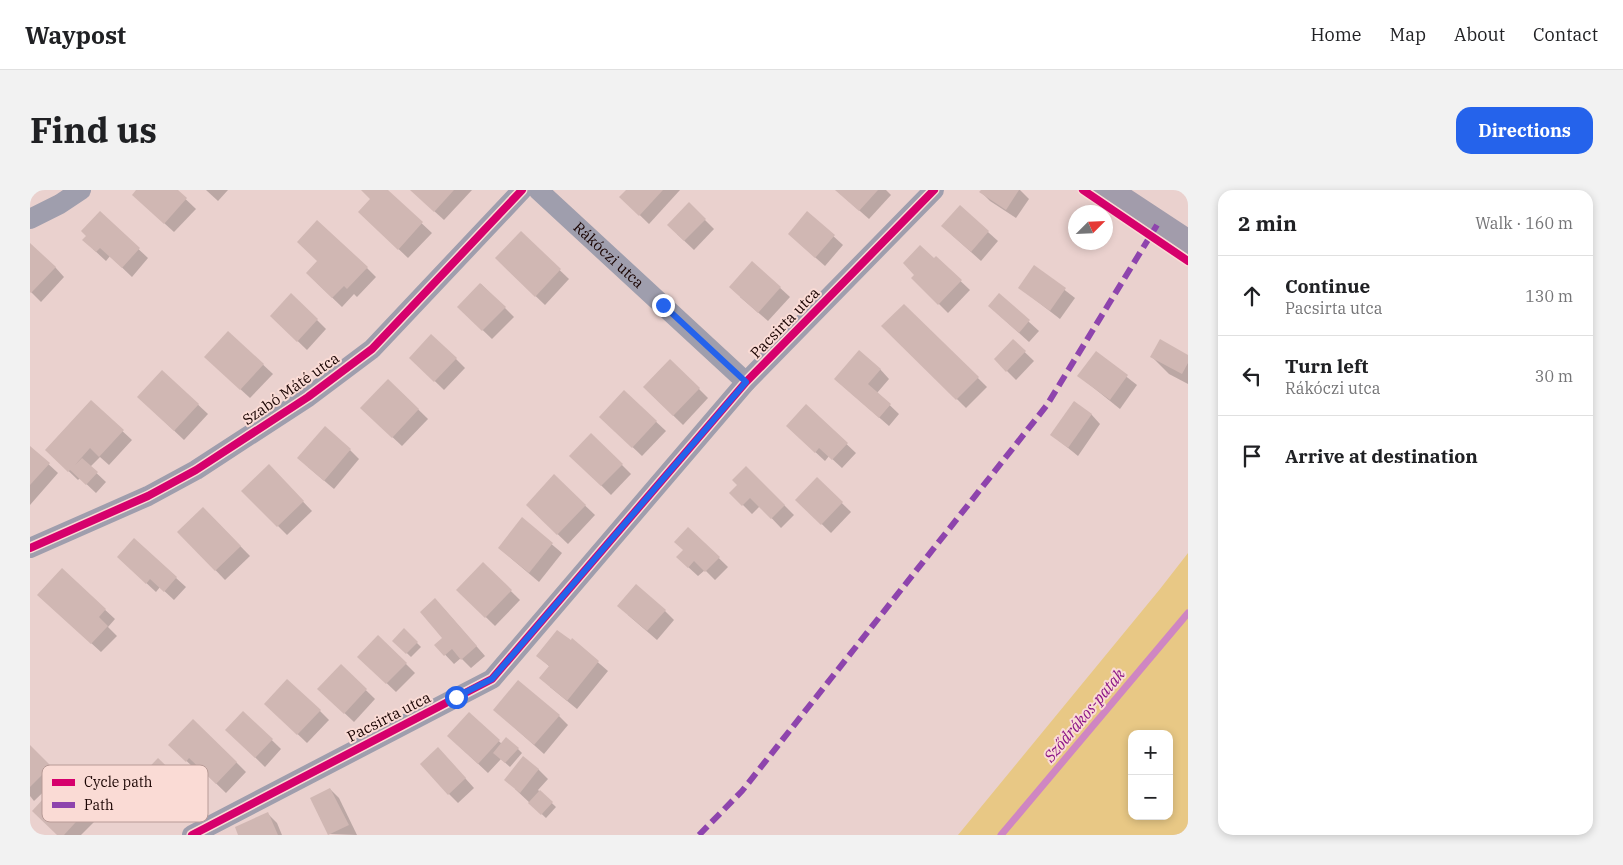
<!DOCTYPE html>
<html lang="en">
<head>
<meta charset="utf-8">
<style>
  body { margin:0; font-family:"IBM Plex Serif",serif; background:#f2f2f2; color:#202124 }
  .controls { position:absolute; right:15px; bottom:15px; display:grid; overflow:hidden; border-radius:10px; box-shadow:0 2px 8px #0003 }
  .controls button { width:45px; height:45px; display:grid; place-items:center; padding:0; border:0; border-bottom:1px solid #e0e0e0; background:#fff; color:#202124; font:25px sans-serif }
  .compass { position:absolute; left:1038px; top:15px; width:45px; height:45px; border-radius:50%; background:#fff; box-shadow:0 2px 8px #0003; rotate:66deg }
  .stop { position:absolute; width:15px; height:15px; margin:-11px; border:4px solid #2563eb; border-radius:50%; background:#fff }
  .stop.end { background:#2563eb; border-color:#fff; box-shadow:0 1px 5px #0008 }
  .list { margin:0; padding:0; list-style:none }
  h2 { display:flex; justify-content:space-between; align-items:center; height:65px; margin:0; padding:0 20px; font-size:21px }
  h2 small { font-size:16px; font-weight:400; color:#757577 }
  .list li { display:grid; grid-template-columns:32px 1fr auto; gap:15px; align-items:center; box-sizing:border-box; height:80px; padding:0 20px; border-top:1px solid #e0e0e0 }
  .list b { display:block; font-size:19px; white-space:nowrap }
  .list p { margin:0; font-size:16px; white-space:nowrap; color:#757577 }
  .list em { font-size:16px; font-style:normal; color:#757577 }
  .icon { flex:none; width:28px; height:28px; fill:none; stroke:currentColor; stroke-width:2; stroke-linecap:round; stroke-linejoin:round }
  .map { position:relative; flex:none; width:1158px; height:645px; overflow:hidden; border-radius:15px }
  header { display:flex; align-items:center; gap:30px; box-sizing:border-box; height:70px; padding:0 25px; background:#fff; border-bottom:1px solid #e0e0e0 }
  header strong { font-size:24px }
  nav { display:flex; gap:28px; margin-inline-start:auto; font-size:18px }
  .intro { display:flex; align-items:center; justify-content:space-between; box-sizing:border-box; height:120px; padding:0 30px }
  h1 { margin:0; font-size:35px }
  .button { padding:12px 22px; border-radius:15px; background:#2563eb; color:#fff; font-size:18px; font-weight:700 }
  main { display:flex; gap:30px; padding:0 30px }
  aside { flex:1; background:#fff; border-radius:15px; box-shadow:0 2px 8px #0003 }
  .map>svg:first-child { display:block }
  .green { fill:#e8c885; fill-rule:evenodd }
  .shadow { fill:#0003 }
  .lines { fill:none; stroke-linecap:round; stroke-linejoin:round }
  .stream { stroke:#cf86c2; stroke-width:7 }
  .building { fill:#d0b7b3 }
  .street { stroke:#9f9ead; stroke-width:20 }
  .secondary { stroke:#a29cab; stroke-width:28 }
  .quiet { stroke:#8e44ad; stroke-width:6; stroke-dasharray:12 6; stroke-linecap:butt }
  .cycleway-casing { stroke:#fadbd5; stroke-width:11 }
  .cycleway { stroke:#d6006c; stroke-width:8 }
  .route { stroke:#2563eb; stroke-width:6 }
  .labels { text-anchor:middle; stroke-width:4; stroke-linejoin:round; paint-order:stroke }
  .street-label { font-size:15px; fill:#1a0402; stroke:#fadbd5 }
  .water-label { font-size:16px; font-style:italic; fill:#8c1587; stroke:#fadbd5 }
  .key { fill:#fadbd5; stroke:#b79a96; stroke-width:1 }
  .key-label { font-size:14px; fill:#1a0402 }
</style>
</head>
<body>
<header>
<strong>Waypost</strong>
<nav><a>Home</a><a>Map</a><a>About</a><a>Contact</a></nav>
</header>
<div class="intro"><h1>Find us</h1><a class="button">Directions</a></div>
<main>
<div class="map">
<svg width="1158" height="645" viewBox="0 0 1158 645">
  <rect width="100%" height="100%" fill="#ead1ce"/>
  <path class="green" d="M1158 363V645H928L1130 399ZM1102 544H1139V626H1102Z"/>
  <g class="shadow">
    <polygon points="108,0 146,0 166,19 144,42 113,14"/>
    <polygon points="176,0 198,0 188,11"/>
    <polygon points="332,0 356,0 402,43 378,68 339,31 341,9"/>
    <polygon points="381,0 442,0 414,30"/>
    <polygon points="597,0 650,0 619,34 591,7"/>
    <polygon points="806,0 856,0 861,5 839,29"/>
    <polygon points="952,0 990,0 999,9 986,28 960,11 951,2"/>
    <polygon points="659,14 684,39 664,60 647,44"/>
    <polygon points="930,17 968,51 951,71 922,45"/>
    <polygon points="70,23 118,68 102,87 80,66 76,71 63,59"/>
    <polygon points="778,23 813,55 795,76 769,53"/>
    <polygon points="491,43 539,89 515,115 476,78"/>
    <polygon points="906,68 940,100 918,123 883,88"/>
    <polygon points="723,73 760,107 738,131 710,107"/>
    <polygon points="25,77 34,87 11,112 0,101"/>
    <polygon points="1005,77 1045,108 1030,129 990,98"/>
    <polygon points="337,78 346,87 327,107 324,104 312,117 287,93"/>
    <polygon points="451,94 484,127 462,149 438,126"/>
    <polygon points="969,105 1009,141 999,152 969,125"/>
    <polygon points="874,115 957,197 936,218 853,136"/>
    <polygon points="287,130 296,139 277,160 251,135"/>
    <polygon points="198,142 243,184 220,208 185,176"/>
    <polygon points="983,151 1004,171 986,190 965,169"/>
    <polygon points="1130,151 1158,166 1158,194 1139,184 1122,167"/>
    <polygon points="1066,163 1107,195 1090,219 1049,186"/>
    <polygon points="381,168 426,169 435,178 414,200"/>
    <polygon points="640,170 678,208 653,235 614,197"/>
    <polygon points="850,179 859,189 847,203 869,224 859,236 805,189"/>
    <polygon points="132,181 178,224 154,250 118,216"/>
    <polygon points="358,190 398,229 372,256 341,227"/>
    <polygon points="594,202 636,241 612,266 571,227"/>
    <polygon points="61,212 102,250 79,275 70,267 60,277 76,292 66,303 50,288 48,290 26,269"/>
    <polygon points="776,216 826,263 812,278 799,266 795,271 767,245"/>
    <polygon points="1061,224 1070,234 1048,266 1022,245"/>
    <polygon points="0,257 28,283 0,315"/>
    <polygon points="320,260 329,269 304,299 278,277"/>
    <polygon points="541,266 592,275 601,284 581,305"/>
    <polygon points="239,276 282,321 257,345 213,301"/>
    <polygon points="716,277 764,325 751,338 730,316 722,324 701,303 709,295"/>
    <polygon points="524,286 565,325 538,354 497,315"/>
    <polygon points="787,289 821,322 801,343 767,310"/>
    <polygon points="173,318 220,366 195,390 149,342"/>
    <polygon points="492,329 532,363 509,392 469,358"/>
    <polygon points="658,338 698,377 685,390 675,380 668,386 657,376 654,360"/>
    <polygon points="104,350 156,397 144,410 130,397 126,402 98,376"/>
    <polygon points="453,374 490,410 465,436 428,400"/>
    <polygon points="32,380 85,429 78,437 87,446 71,462 18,414"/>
    <polygon points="414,419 455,466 441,478 431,468 424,474 406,455 414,448"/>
    <polygon points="635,421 644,430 627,450 598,425"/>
    <polygon points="374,440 391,457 381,467 364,451"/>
    <polygon points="348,446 385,483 366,502 329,467"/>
    <polygon points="542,450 578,481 547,519 520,497 520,477 508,466"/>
    <polygon points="311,476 345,509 324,532 289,499"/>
    <polygon points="236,514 290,521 299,530 277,553"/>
    <polygon points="465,520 529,526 538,535 514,564"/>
    <polygon points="213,522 251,559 235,577 197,540"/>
    <polygon points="439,524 472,554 488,559 492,563 480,577 471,569 458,583 428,555"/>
    <polygon points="140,555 206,572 216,582 196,603 169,577 166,580"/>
    <polygon points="0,557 29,587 4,611 0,606"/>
    <polygon points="417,568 444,598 428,613 419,604"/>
    <polygon points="128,569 167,607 145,629 116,602"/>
    <polygon points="508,579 518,589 508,600 526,617 516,628 485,599"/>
    <polygon points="27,596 65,631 51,645 29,645"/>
    <polygon points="300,599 309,608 327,645 300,644"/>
    <polygon points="237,623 247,633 252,645 210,645"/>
  </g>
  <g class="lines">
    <polyline class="stream" points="971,645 1158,423"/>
  </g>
  <g class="building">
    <polygon points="106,0 148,0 157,8 134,34 102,5"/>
    <polygon points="331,0 358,0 393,32 368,60 328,22 340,9"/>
    <polygon points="380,0 424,0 404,22"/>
    <polygon points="596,0 633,0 609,26 589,7"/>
    <polygon points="805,0 848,0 829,21"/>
    <polygon points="951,0 989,0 976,20 949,2"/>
    <polygon points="659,12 676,29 654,51 637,35"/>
    <polygon points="930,15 959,41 941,62 911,36"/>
    <polygon points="70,21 110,58 92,78 70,58 66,62 52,50 56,46 51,41"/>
    <polygon points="777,21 805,45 785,68 758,44"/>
    <polygon points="287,30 338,77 317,99 314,96 302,108 276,83 287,71 267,52"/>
    <polygon points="491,41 531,79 505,107 465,68"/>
    <polygon points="0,53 26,77 1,103 0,102"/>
    <polygon points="890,55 904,68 906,66 932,90 908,115 881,88 884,85 873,73"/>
    <polygon points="722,71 751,97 728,123 699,97"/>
    <polygon points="1004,75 1036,98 1020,121 988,98"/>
    <polygon points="450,93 476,117 452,141 427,117"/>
    <polygon points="261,103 288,129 267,152 240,126"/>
    <polygon points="969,103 1000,130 989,143 958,116"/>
    <polygon points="874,114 949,187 926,210 851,136"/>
    <polygon points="198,141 234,174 210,200 174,167"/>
    <polygon points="401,144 427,168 404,192 379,168"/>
    <polygon points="983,149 996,161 976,182 964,169"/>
    <polygon points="1130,149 1158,165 1158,173 1152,184 1120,167"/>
    <polygon points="829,160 851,179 838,194 861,214 849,228 804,189"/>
    <polygon points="1066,161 1098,185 1080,210 1047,186"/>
    <polygon points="640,169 670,198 643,226 613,197"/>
    <polygon points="132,180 169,214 144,241 107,207"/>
    <polygon points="358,189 389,219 362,248 330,218"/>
    <polygon points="594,200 627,231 602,258 569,227"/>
    <polygon points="61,210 94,240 69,267 60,258 45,275 52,268 68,282 56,295 40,280 38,282 15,260"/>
    <polygon points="1044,211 1062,224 1038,258 1020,245"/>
    <polygon points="776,214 818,253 802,270 789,258 785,263 756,236"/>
    <polygon points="295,236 321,259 294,291 267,268"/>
    <polygon points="561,243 593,274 571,296 539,266"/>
    <polygon points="0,256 20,273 0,295"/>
    <polygon points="239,274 274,311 247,337 211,301"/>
    <polygon points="716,276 755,315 741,329 720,308 712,316 699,303 707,295 702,290"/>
    <polygon points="524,284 556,315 527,345 496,315"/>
    <polygon points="787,287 813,312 791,335 765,310"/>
    <polygon points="173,317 211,356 185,381 147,342"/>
    <polygon points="492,327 523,353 499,383 468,358"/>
    <polygon points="658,337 690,367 675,382 664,371 658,378 646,367 653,360 644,352"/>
    <polygon points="104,348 147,387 134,402 120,389 116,394 87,367"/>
    <polygon points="453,372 482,400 455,428 426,400"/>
    <polygon points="32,378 76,419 69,427 78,436 61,454 7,405"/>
    <polygon points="606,394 636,420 617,441 587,416"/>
    <polygon points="405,408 447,456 431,470 422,459 414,466 404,455 412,448 390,422"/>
    <polygon points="374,438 388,452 376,464 362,451"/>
    <polygon points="527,440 541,450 542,448 569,471 537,511 509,488 519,476 506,466"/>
    <polygon points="348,445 377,473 356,494 327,467"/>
    <polygon points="311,474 337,499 314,524 287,499"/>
    <polygon points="257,489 291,520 267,545 234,514"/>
    <polygon points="488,490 530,525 504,555 463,520"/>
    <polygon points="213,521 243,549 225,568 195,540"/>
    <polygon points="439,522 470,550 448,574 417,546"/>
    <polygon points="163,529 207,572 186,594 159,568 156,572 138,555"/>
    <polygon points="476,547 489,558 475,573 463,563"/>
    <polygon points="0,555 21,576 0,597"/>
    <polygon points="408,557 436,588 418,605 390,574"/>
    <polygon points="493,566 509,579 490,603 474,590"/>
    <polygon points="128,568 158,597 135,621 105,592"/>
    <polygon points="27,594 56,621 34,645 27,645 2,621"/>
    <polygon points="300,598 319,635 298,645 280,608"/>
    <polygon points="510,600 523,612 511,625 498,613"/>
    <polygon points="238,622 248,645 208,645 205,637"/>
  </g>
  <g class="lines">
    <g class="street">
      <path id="s1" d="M508 0 716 192"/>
      <polyline points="0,29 30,14 51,0"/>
      <polyline points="0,358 118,306 166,280 278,207 342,159 492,0"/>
      <polyline points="162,645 462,489 716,192 904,0"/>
    </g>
    <polyline class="secondary" points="1076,0 1158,54"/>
    <polyline class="quiet" points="669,645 712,601 1017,215 1127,35"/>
    <g class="cycleway-casing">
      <g id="cycleway">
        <polyline points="1053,0 1158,71"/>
        <polyline points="0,358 118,306 166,280 278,207 342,159 492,0"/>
        <polyline points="162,645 462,489 716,192 904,0"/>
      </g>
    </g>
    <use href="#cycleway" class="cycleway"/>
  </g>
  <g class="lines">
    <polyline class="route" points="426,507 462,489 716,192 633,115"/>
  </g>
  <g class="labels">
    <g class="street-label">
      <text dy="5" stroke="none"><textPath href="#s1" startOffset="96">Rákóczi utca</textPath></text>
      <text transform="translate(755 133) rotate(-46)" y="5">Pacsirta utca</text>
      <text transform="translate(261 199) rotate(-35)" y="5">Szabó Máté utca</text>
      <text transform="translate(359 527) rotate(-27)" y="5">Pacsirta utca</text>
    </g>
    <g class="water-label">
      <text transform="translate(1054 525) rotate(-50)" y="6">Sződrákos-patak</text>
    </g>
  </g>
  <rect x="12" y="575" width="166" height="57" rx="8" class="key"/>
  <rect x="22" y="589" width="23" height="7" fill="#d6006c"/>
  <rect x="22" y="612" width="23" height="6" fill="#8e44ad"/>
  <g class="key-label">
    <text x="54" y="597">Cycle path</text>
    <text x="54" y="620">Path</text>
  </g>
</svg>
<div class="controls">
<button>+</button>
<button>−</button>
</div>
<svg class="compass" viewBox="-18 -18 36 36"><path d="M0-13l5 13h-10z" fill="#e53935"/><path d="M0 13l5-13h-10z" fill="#757577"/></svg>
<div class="stop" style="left:426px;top:507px"></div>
<div class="stop end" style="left:633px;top:115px"></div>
</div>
<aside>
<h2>2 min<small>Walk · 160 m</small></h2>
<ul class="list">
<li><svg class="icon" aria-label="ahead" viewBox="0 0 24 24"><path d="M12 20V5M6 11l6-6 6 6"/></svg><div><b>Continue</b><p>Pacsirta utca</p></div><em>130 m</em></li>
<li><svg class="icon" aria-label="left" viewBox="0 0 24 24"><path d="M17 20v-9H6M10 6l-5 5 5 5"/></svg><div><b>Turn left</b><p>Rákóczi utca</p></div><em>30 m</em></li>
<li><svg class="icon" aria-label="arrive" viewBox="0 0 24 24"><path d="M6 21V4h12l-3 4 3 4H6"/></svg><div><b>Arrive at destination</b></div></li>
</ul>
</aside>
</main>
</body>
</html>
